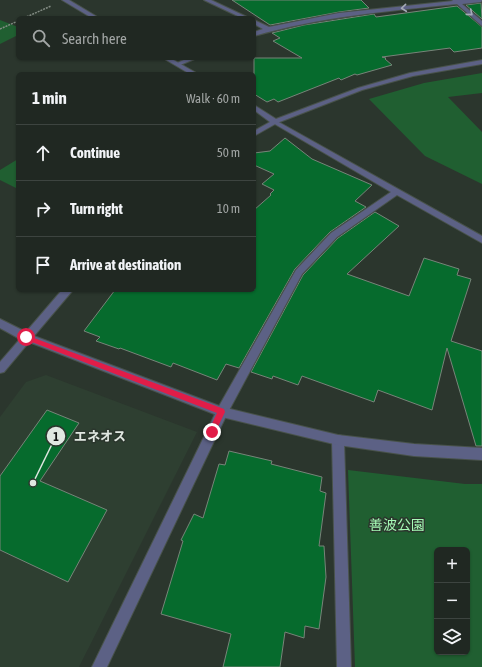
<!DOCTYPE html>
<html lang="en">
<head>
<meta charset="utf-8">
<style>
  body { margin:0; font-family:"Asap Condensed","Noto Sans JP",sans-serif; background:#2d342f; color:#f1f3f6 }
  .controls { position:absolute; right:12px; bottom:12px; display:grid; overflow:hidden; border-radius:6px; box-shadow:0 1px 3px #0004 }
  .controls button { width:36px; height:36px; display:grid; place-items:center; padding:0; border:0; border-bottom:1px solid #3d4440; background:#202822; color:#f1f3f6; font:20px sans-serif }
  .stop { position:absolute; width:12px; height:12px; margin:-9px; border:3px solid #e11d48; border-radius:50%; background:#fff }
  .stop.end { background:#e11d48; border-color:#fff; box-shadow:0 1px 4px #0008 }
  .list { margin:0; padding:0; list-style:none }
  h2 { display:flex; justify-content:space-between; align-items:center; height:52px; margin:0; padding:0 16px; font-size:17px }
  h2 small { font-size:13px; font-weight:400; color:#a2a6a5 }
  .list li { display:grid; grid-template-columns:26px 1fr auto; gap:12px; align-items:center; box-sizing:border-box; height:56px; padding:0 16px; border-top:1px solid #3d4440 }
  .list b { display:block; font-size:15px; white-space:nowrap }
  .list em { font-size:13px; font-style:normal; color:#a2a6a5 }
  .icon { flex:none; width:22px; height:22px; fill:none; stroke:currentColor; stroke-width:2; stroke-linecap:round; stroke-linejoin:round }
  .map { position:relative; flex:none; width:482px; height:667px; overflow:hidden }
  .search { position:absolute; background:#202822; box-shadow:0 1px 3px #0004; left:16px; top:16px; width:240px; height:44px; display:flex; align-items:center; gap:10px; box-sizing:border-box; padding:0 14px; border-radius:6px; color:#a2a6a5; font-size:15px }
  .panel { position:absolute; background:#202822; box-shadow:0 1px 3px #0004; left:16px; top:72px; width:240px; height:220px; border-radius:6px }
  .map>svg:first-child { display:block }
  .built { fill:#2e3f31 }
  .green { fill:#205f31; fill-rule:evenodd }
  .building { fill:#066b2d; stroke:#778479 }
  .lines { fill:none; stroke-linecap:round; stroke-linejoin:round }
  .minor-casing { stroke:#48524a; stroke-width:2 }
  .tertiary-casing { stroke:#48524a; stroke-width:2 }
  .path { stroke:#838c84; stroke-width:1.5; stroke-dasharray:2 1; stroke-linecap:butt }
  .minor { fill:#5c6185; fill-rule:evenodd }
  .tertiary { fill:#5c6185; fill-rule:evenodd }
  .oneway { stroke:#a5abb8 }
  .route { fill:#e11d48 }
  .labels { text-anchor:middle; stroke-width:3; stroke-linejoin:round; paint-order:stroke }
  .near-park-label { font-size:14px; fill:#a6fbb6; stroke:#2b362d }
  .leader { fill:none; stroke:#e0e7e1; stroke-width:1.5 }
  .callout-dot { fill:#e0e7e1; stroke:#2b362d; stroke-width:1.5 }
  .mark-label { font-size:12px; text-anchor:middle; font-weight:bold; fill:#111 }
  .callout-label { font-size:13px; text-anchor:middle; font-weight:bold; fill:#e0e7e1; stroke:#2b362d; stroke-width:3; stroke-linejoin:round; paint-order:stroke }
</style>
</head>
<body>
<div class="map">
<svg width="482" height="667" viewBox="0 0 482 667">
  <rect width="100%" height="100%" fill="#2b362d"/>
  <polygon class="built" points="46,375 197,432 79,667 0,667 0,417 26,382"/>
  <g class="green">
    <polygon points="0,20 18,27 18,35 0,44"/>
    <polygon points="482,73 482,93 448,97 482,132 482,184 425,156 369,99 424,83"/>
    <polygon points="18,159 18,189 0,180 0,170"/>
    <path d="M348 470 465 484H482V667H355ZM437 550H467V652H437Z"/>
  </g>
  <g class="building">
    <polygon points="232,0 361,0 369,8 339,12 270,25"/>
    <polygon points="481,3 482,19 466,5"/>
    <polygon points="457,6 482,27 482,48 454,52 450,48 382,57 386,58 385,59 392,65 357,75 355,74 341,80 339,78 278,102 274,99 267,102 254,94 254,58 302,58 273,41 280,38 272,33 304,25 355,17 374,14 376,17"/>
    <polygon points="285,138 312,159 372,185 355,201 366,207 330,232 295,269 239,368 226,364 217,380 173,363 171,367 120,348 119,349 96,341 100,337 84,331 115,290 254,290 254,210 271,195 270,194 274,190 262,184 274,174 254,165 254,153 270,151"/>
    <polygon points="375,212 399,226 347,274 409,296 424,258 459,269 457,275 471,279 451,341 482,351 482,446 476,446 447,348 432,410 378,390 374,402 302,376 298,385 273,376 272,379 251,372 303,275 338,238"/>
    <polygon points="47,410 79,423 40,481 107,510 68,582 0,550 0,476"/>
    <polygon points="229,451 272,461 271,464 322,477 320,491 326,493 319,546 324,546 326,577 319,629 305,626 304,638 285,632 280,667 223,667 231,634 161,614 183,541 181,540 194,514 203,518 219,464 225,465"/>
  </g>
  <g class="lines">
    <g class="minor-casing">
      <g id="minor">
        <polygon points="204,0 211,0 249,18 242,18"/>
        <path d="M452 0H482L481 2 462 4 482 21V26L457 4C388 11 320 17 254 36V32L263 29 254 24V20L269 27 339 13 453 1Z"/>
        <polygon points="188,58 197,58 180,65 175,64"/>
        <polygon points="275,120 482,236 482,243 397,195 337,237 302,274 226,416 107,667 92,667 218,408 296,270 331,233 391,192 273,123 273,121"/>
        <polygon points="338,435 342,436 344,440 351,667 337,667 332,440 334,436"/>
      </g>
    </g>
    <g class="tertiary-casing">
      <g id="tertiary">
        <polygon points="62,0 69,0 99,18 92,18"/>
        <polygon points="163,58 170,58 198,74 190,74"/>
        <polygon points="482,60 482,64 413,76 362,90 277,123 254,136 254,131 270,122 254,110 254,105 276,119 358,88 410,73"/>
        <polygon points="62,290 73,290 34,336 222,407 338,435 414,444 482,448 482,460 414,456 338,445 222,417 29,342 4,372 0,373 0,362 20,339 0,328 0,319 26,332"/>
      </g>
    </g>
    <g class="path">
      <polyline points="24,18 51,6"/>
      <polyline points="0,29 18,21"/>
    </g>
    <use href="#minor" class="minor"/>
    <use href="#tertiary" class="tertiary"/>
  </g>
  <defs><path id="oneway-chevron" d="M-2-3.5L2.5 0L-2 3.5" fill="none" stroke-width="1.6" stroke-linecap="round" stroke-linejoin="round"/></defs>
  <g class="oneway">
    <use href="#oneway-chevron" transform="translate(404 8) rotate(174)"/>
    <use href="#oneway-chevron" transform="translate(470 13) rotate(40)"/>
  </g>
  <polygon class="route" points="26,335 224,409 225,412 214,435 209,435 208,432 217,413 24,339 23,337"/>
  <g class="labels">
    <g class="near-park-label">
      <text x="397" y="530">善波公園</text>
    </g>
  </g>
  <path class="leader" d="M33 483L56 436"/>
  <g class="callout-dot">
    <circle cx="33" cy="483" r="4"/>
    <circle cx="56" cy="436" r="10"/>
  </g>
  <g class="mark-label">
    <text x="56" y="441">1</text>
  </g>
  <g class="callout-label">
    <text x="100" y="441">エネオス</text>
  </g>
</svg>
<div class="controls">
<button>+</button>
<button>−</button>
<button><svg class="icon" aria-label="layers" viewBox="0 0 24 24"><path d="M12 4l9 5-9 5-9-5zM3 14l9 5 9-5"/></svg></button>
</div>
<div class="stop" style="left:26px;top:337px"></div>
<div class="stop end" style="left:212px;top:432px"></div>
<div class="search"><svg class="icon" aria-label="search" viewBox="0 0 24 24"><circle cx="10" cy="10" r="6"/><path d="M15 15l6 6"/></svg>Search here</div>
<section class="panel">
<h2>1 min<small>Walk · 60 m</small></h2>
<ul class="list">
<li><svg class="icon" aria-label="ahead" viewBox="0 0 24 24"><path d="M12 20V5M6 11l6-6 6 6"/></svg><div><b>Continue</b></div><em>50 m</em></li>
<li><svg class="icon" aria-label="right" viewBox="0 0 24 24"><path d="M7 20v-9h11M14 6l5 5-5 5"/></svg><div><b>Turn right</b></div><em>10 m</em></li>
<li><svg class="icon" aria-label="arrive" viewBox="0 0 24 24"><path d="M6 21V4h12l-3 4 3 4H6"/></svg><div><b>Arrive at destination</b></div></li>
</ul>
</section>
</div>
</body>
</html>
